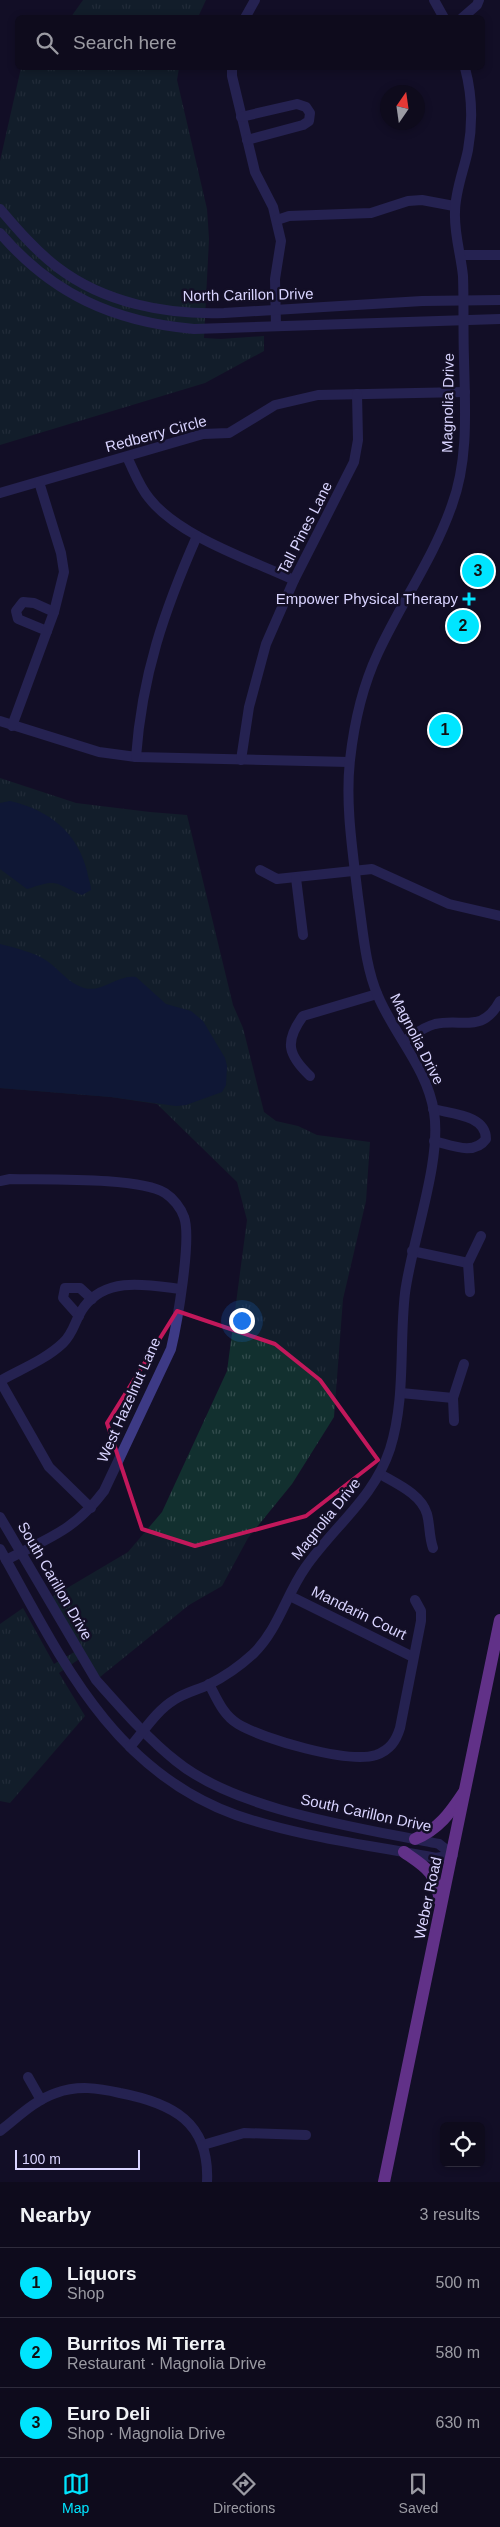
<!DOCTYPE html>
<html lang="en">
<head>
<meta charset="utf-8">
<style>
  body { margin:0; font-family:Helvetica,sans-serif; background:#1c1929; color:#f1f3f6 }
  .controls { position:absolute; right:15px; bottom:15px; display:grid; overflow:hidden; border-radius:8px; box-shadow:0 2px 8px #0003 }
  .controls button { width:45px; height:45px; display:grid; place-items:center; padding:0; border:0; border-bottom:1px solid #2e2b3b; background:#0e0b1c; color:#f1f3f6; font:25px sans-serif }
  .compass { position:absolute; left:380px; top:85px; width:45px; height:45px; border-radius:50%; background:#0e0b1c; box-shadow:0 2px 8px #0003; rotate:13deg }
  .scale { position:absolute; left:15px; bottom:12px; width:125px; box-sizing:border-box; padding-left:5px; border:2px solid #d9d4ff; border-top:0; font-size:14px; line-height:18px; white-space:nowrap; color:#d9d4ff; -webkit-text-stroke:4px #130f26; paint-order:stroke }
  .you { position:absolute; left:241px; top:1320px; width:18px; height:18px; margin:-12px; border:4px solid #fff; border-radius:50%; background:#1a73e8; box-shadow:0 0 0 8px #1a73e833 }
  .badge { display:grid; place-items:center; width:32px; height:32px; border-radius:50%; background:#00e5ff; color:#111; font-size:16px; font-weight:700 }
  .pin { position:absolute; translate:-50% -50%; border:2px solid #fff; box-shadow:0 1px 5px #0006 }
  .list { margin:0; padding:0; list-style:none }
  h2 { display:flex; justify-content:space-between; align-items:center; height:65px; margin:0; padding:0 20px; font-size:21px }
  h2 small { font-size:16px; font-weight:400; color:#9b9ba3 }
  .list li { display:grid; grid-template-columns:32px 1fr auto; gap:15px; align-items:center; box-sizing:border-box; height:70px; padding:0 20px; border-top:1px solid #2e2b3b }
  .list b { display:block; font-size:19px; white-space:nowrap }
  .list p { margin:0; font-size:16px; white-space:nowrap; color:#9b9ba3 }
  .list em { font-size:16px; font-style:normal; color:#9b9ba3 }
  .icon { flex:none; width:28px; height:28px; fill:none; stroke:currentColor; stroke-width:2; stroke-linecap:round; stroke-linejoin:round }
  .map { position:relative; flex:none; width:500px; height:2182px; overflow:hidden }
  .search { position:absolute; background:#0e0b1c; box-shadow:0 2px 8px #0003; left:15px; right:15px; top:15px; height:55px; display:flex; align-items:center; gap:12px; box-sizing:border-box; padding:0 18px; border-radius:8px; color:#9b9ba3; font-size:19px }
  .sheet { height:275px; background:#0e0b1c }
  nav { display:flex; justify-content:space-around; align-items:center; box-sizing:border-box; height:70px; border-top:1px solid #2e2b3b; background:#0e0b1c; font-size:14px; color:#9b9ba3 }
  nav a { display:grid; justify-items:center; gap:2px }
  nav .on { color:#00e5ff }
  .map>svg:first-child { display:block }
  .grass { fill:url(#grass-tufts) }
  .water { fill:#0c2248 }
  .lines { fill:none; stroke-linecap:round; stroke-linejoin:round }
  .minor { stroke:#3d3a85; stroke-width:10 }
  .major { stroke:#c25bff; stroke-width:12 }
  .marked { fill:none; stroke:#c2185b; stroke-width:4; stroke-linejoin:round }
  .poi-dot { fill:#00e5ff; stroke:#130f26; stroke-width:2 }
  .labels { text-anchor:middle; stroke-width:5; stroke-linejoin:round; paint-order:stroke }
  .street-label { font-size:15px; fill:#d9d4ff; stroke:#130f26 }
  .poi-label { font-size:15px; fill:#d9d4ff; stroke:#130f26; text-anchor:end }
</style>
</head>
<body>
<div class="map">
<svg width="500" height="2182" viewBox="0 0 500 2182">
  <defs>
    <pattern id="grass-tufts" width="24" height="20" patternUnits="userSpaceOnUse" patternTransform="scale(1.25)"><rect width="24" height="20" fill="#12302f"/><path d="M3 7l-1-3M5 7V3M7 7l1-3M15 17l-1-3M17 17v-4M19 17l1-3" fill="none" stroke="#344d4e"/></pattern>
  </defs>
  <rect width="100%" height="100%" fill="#130f26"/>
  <g class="grass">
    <polygon points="83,0 206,0 198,17 71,17"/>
    <polygon points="21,68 179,68 177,80 207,209 209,239 204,338 221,339 264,336 264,351 205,383 0,445 0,161"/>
    <polygon points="0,778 76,803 150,812 187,815 233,1005 243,1028 264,1112 276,1121 298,1126 317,1135 370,1142 366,1201 343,1299 334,1417 292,1484 248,1538 222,1586 189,1605 100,1677 85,1655 59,1673 85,1716 10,1803 0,1801 0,1624 23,1608 54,1664 81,1648 52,1597 128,1552 162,1512 227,1371 247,1220 237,1182 157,1104 111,1097 0,1088"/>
  </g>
  <g class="water">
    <path d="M10 801C48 810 77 831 87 871 88 878 91 884 91 890L82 895C53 883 60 878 27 889L0 869V803Z"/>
    <path d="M0 944C15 948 34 952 47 961 60 970 68 983 84 988 103 993 118 974 136 977L166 1004 191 1011 203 1021 225 1058 227 1066 226 1085 222 1092 186 1105 176 1106 111 1097 0 1088Z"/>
  </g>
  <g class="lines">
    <g class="minor">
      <polyline points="434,0 444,18"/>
      <polyline points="245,18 255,0"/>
      <polyline points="462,18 477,5 479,0"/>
      <polyline points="232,68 232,76 255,172 273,207 281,241 275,279 276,326"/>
      <polyline points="241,117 297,104 306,107 310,113 309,121 303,125 247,140"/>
      <path d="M0 209C18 230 35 250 57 267 104 303 166 315 224 313L422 301 500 300"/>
      <polyline points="277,220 289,216 371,213 408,201 422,200 454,206"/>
      <path d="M0 233C52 294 114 322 194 329L500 319"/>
      <polyline points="460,255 500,255"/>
      <path d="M127 457C134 471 139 486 149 498 178 536 251 560 294 580"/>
      <polyline points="0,493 203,434 229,433 275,405 318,395 465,392"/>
      <polyline points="47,631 18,619 16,611 23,602 34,603 54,612"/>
      <polyline points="0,721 99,752 136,757 349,762"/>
      <polyline points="12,726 54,612 64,572 61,553 39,482"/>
      <path d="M136 757C142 675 164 611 197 536"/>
      <polyline points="241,760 249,707 266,644 294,580 354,462 358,440 357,394"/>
      <polyline points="260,870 277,879 372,869 449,904 500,916"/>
      <polyline points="296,878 303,935"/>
      <path d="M404 1041C414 1035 423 1027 435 1024 463 1018 482 1034 500 1001"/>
      <path d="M310 1076C288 1055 284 1042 303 1016L377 994"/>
      <path d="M433 1109C452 1114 486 1115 486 1139 474 1156 451 1145 434 1141"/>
      <path d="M0 1181 10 1179C45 1180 139 1177 165 1193 173 1198 181 1208 184 1217 192 1238 177 1324 171 1349L104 1491C74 1531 48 1538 6 1560"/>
      <polyline points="412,1251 468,1263"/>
      <polyline points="470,1292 468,1263 481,1236"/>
      <polyline points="79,1316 63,1298 65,1288 80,1288 92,1299"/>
      <path d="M0 1381C21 1369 45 1360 63 1343 74 1333 75 1319 84 1307 107 1276 148 1285 180 1289"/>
      <polyline points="0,1381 49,1467 91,1508"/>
      <polyline points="401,1393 453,1398"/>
      <polyline points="454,1421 453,1398 464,1364"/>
      <path d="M380 1474C397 1484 421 1494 427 1514 430 1525 429 1537 433 1548"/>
      <path d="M0 1517 96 1680C121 1708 147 1738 176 1761 237 1811 362 1828 439 1844L453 1855"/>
      <path d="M0 1549C60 1656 111 1770 236 1815 300 1837 370 1845 436 1858L453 1855"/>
      <polyline points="290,1596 413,1657"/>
      <path d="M209 1684C217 1699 223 1715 238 1724 263 1739 348 1764 376 1755 390 1750 396 1741 400 1728L421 1621V1611L415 1600"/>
      <path d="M130 1747C144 1731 156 1711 174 1700 184 1693 197 1690 208 1685 224 1677 240 1666 253 1654 278 1630 286 1595 305 1568 334 1526 374 1498 390 1449 406 1398 399 1345 405 1293 412 1240 442 1161 434 1112 427 1068 395 1036 378 996 365 966 363 930 358 897 353 853 345 805 350 760 354 724 363 685 378 653 401 603 434 557 452 505 469 459 465 407 464 359 463 332 464 304 463 276 461 255 454 234 455 212 455 191 464 170 468 150 473 122 472 94 465 68"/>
      <polyline points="28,2077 41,2100"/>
      <path d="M0 2131C18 2117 35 2100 56 2093 78 2085 98 2088 120 2093 172 2103 210 2122 207 2182"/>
      <polyline points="203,2145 244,2133 306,2135"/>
    </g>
    <g class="major">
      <path d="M415 1839C439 1829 450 1813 464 1792"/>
      <path d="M404 1852C427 1868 435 1871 440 1901"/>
      <polyline points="384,2182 500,1620"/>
    </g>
  </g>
  <path d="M0 0H500V2182H0ZM177 1311 275 1344 320 1380 378 1460 306 1516 195 1546 142 1529 107 1423Z" fill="#130f26" fill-opacity=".55" fill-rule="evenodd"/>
  <path class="marked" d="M177 1311 275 1344 320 1380 378 1460 306 1516 195 1546 142 1529 107 1423Z"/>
  <path class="poi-dot" d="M466.5 591.5h5v5h5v5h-5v5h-5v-5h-5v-5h5z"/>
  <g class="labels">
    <g class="street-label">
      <text transform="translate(248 295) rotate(-1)" y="5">North Carillon Drive</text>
      <text transform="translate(448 403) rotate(-89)" y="5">Magnolia Drive</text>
      <text transform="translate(156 434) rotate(-15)" y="5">Redberry Circle</text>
      <text transform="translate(305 528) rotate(-63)" y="5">Tall Pines Lane</text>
      <text transform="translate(417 1039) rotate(63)" y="5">Magnolia Drive</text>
      <text transform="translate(129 1400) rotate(-66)" y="5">West Hazelnut Lane</text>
      <text transform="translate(326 1519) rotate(-51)" y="5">Magnolia Drive</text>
      <text transform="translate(55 1581) rotate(60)" y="5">South Carillon Drive</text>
      <text transform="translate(359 1613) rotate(26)" y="5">Mandarin Court</text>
      <text transform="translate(366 1813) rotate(12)" y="5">South Carillon Drive</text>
      <text transform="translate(428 1898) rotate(-78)" y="5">Weber Road</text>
    </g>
    <g class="poi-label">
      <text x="458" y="604">Empower Physical Therapy</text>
    </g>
  </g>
</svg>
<div class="controls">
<button><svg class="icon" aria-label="locate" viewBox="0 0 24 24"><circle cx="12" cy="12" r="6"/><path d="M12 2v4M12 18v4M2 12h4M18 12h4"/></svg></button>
</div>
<svg class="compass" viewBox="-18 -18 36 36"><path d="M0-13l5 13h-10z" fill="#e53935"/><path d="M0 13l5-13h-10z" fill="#9b9ba3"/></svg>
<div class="scale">100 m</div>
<div class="you"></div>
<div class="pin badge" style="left:445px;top:730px">1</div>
<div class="pin badge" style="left:463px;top:626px">2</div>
<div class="pin badge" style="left:478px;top:571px">3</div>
<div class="search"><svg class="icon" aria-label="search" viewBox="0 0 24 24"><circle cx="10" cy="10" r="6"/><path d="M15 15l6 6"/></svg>Search here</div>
</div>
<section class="sheet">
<h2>Nearby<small>3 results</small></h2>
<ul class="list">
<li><span class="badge">1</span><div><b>Liquors</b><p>Shop</p></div><em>500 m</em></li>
<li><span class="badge">2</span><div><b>Burritos Mi Tierra</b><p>Restaurant · Magnolia Drive</p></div><em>580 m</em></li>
<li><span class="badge">3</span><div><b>Euro Deli</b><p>Shop · Magnolia Drive</p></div><em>630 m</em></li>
</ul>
</section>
<nav>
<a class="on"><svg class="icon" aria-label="map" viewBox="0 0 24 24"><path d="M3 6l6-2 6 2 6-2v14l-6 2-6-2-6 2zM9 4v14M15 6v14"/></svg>Map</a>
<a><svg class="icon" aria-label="directions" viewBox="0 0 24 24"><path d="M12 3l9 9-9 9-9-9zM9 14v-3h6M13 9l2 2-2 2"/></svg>Directions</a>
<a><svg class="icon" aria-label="saved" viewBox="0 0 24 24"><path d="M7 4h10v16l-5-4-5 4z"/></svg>Saved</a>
</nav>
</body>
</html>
